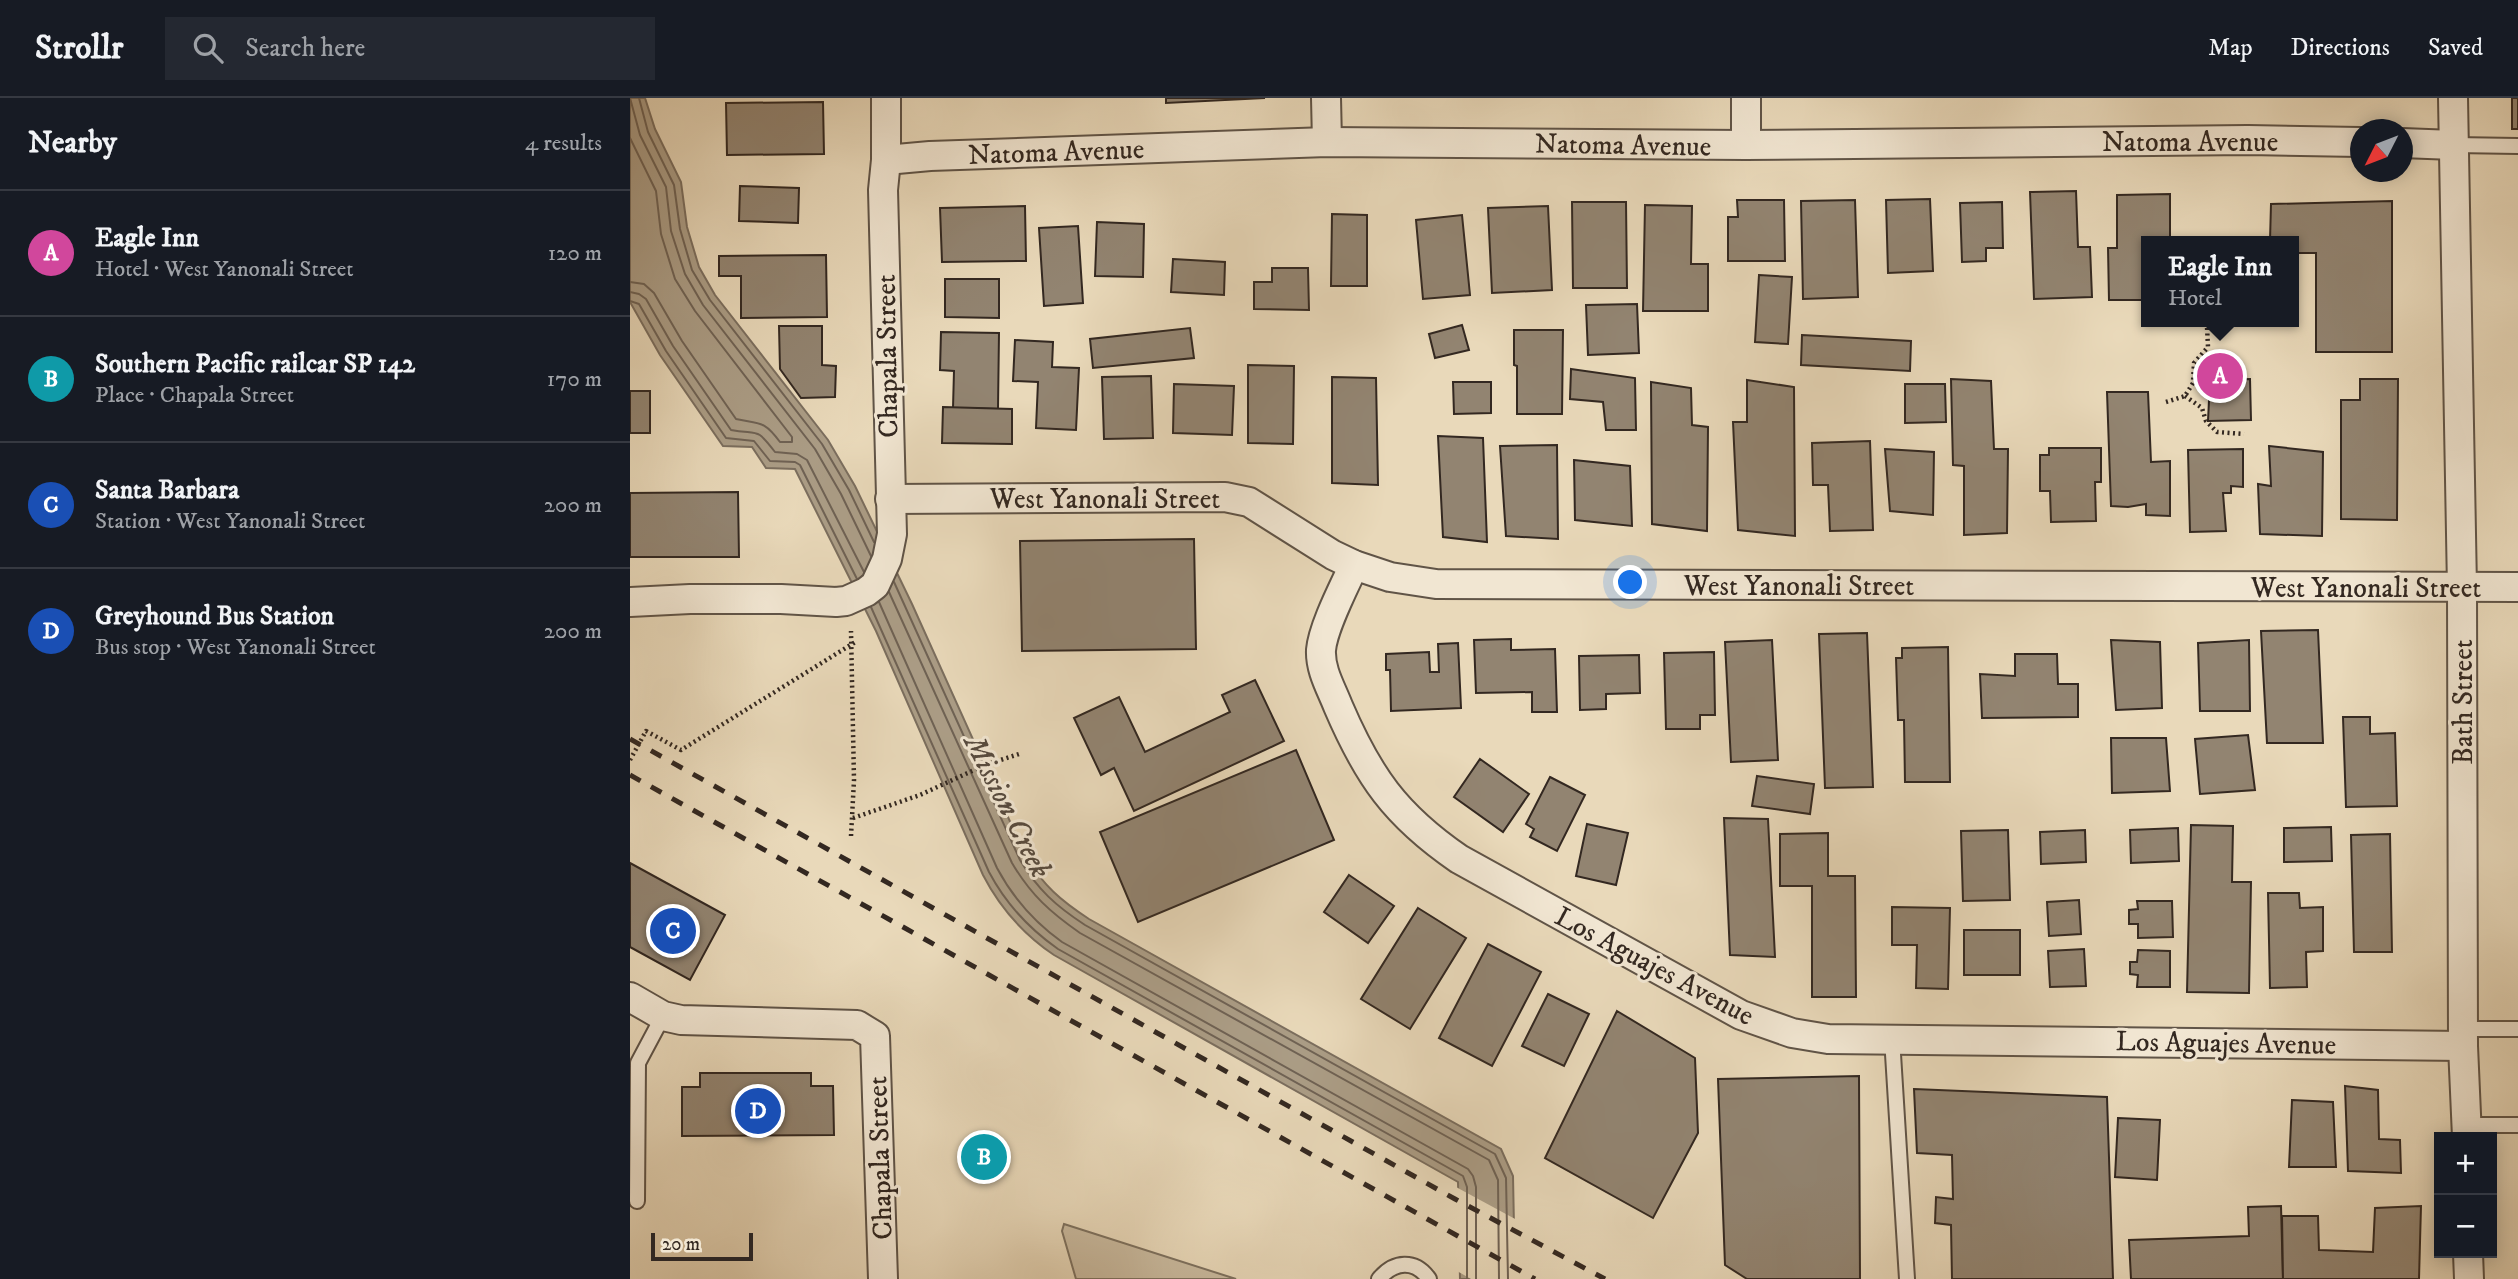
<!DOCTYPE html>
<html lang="en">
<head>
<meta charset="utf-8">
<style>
  body { margin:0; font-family:"IM FELL DW Pica",serif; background:#242831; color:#f1f3f6 }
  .controls { position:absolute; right:21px; bottom:21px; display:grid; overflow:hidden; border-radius:0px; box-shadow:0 4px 18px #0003 }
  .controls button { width:63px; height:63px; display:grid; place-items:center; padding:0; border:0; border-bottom:2px solid #363941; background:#171b24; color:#f1f3f6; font:35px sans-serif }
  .compass { position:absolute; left:1720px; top:21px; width:63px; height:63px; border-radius:50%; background:#171b24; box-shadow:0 4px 18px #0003; rotate:228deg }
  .scale { position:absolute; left:21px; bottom:18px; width:102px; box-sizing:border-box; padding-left:7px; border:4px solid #332821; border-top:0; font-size:19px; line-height:24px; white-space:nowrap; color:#332821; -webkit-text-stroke:5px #f1e6d2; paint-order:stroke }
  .you { position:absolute; left:1001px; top:485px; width:24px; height:24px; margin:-18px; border:5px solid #fff; border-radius:50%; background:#1a73e8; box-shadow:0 0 0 10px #1a73e833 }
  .badge { display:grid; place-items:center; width:46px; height:46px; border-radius:50%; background:#c59692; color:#fff; font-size:23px; font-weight:700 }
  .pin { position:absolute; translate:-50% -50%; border:4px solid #fff; box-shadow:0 2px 7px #0006 }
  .popup { position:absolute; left:1511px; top:138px; width:158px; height:91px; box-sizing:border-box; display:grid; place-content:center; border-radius:0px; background:#171b24; filter:drop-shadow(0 2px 5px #0005); font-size:23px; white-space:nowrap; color:#9ea1a6 }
  .popup b { font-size:26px; color:#f1f3f6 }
  .popup::after { content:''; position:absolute; left:50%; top:100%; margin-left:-14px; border:14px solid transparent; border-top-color:#171b24 }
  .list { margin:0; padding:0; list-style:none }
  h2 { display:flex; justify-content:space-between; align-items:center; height:91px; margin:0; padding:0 28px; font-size:30px }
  h2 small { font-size:23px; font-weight:400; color:#9ea1a6 }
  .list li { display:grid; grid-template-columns:46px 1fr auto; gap:21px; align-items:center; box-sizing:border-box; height:126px; padding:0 28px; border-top:2px solid #363941 }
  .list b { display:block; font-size:26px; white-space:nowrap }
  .list p { margin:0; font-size:23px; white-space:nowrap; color:#9ea1a6 }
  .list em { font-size:23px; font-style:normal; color:#9ea1a6 }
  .icon { flex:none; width:38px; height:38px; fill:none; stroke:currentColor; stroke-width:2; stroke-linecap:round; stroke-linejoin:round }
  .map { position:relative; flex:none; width:1888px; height:1181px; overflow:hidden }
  header { display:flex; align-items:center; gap:42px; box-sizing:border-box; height:98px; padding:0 35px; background:#171b24; border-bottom:2px solid #363941 }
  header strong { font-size:33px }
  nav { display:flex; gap:38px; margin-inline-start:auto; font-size:24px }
  .search { width:490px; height:63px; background:#242831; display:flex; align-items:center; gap:18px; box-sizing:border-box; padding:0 24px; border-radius:0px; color:#9ea1a6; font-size:26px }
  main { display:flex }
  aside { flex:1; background:#171b24 }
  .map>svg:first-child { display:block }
  .green { fill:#cabba0; stroke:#7e7260; stroke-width:2 }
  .water { fill:#ab9d86; stroke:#7b6e5e; stroke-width:2 }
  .pier { fill:#e9d9ba }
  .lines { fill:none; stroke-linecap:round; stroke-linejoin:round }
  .shore { stroke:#6f6254; stroke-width:2 }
  .building { fill:#928471; stroke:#332821; stroke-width:2 }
  .lane-casing { stroke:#605447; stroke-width:18 }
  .street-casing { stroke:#605447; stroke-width:32 }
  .path { stroke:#332821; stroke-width:4.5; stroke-dasharray:2 3.5; stroke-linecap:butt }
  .lane { stroke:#f1e6d2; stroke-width:14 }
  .street { stroke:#f1e6d2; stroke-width:28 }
  .rail { stroke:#332821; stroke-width:5; stroke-dasharray:12 12; stroke-linecap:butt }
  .labels { text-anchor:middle; stroke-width:6; stroke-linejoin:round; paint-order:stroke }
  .street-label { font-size:28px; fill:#332821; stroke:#f1e6d2 }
  .water-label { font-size:30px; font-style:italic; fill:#574b3f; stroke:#f1e6d2 }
</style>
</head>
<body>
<header>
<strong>Strollr</strong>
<div class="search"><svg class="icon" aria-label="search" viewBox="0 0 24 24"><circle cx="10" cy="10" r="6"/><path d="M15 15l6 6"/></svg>Search here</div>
<nav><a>Map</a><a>Directions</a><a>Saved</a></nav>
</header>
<main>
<aside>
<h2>Nearby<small>4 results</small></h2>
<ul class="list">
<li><span class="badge" style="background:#d1479c">A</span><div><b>Eagle Inn</b><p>Hotel · West Yanonali Street</p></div><em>120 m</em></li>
<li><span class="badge" style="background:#0f9aa8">B</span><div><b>Southern Pacific railcar SP 142</b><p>Place · Chapala Street</p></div><em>170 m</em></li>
<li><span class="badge" style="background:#1a4fb4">C</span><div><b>Santa Barbara</b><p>Station · West Yanonali Street</p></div><em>200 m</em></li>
<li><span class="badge" style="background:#1a4fb4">D</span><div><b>Greyhound Bus Station</b><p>Bus stop · West Yanonali Street</p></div><em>200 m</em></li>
</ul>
</aside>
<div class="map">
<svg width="1888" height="1181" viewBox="0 0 1888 1181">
  <rect width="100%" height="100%" fill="#e9d9ba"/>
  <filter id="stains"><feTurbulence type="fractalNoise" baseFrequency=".00286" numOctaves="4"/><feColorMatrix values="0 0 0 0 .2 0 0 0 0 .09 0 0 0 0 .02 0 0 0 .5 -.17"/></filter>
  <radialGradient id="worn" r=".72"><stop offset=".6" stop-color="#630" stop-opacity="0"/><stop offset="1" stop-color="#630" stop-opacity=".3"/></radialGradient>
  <polygon class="green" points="434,1126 606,1181 446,1181 432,1133"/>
  <path class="water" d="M0 0H15L25 31 51 84 57 129 69 169 85 197 198 342 225 388 282 506 396 759C414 788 430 802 459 821L871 1051 883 1078 885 1181H830L828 1084 424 857C393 836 370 810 353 777L246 533 165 371 136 370 122 349 93 348 30 257 0 204Z"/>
  <polygon class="pier" points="826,1089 887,1122 887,1181 841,1181 827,1173"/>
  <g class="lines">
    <g class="shore">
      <polyline points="0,0 10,37 36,89 41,133 55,176 73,207 185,351 211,396 241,458"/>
      <polyline points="9,0 18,34 44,87 50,131 62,172 80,202 192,346 219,392 244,444"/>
      <path d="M0 40 26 93 31 136 45 181 65 213 162 339V344H150C134 322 130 326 106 321L52 243 24 195 14 186 0 184"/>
      <path d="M0 194 9 196 16 201 43 248 101 332C129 337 125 328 145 354L167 356 177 362 234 474"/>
      <polyline points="0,203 9,206 36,253 96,340 124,343 140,363 165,364 170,367 227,481"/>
      <path d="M264 484 390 762C408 792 426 808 455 827L865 1056 876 1080 878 1181"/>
      <path d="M259 494 382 765C401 797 420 814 450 835L859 1062 868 1082 869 1181"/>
      <path d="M249 504 367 770C383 800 404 824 432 844L838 1071 843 1078 846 1089V1181"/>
      <path d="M241 509 359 774C376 806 398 830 428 851L833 1078 837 1089V1181"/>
    </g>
  </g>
  <g class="building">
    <polygon points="536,0 635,0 536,5"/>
    <rect x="1882" y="0" width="6" height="31"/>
    <polygon points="193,4 194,56 97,57 96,5"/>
    <polygon points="110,88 169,90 168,125 109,123"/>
    <polygon points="1446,93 1448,149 1460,149 1462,199 1404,201 1400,94"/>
    <polygon points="1540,96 1540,143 1516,143 1516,202 1479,202 1478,150 1487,150 1487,97"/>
    <polygon points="1300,101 1303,173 1258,175 1256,102"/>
    <polygon points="1107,102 1154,102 1155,163 1098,163 1098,119 1108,119"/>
    <polygon points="1225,102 1228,199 1173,201 1171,103"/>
    <polygon points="1762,103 1762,254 1686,254 1686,155 1664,155 1664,143 1640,143 1641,106"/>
    <polygon points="942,104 996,104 997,190 943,190"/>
    <polygon points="1372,104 1373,150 1356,150 1356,163 1332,164 1330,105"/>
    <polygon points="1015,107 1062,108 1061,166 1078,166 1078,213 1013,213"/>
    <polygon points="395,108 396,163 312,164 310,110"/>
    <polygon points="918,108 922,192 862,195 858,110"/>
    <polygon points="702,116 737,117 737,188 701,188"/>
    <polygon points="832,117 840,197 793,201 786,122"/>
    <polygon points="467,124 514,126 513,179 465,178"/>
    <polygon points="448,128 453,205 414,208 409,130"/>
    <polygon points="196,157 197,219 111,220 111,178 89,178 89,158"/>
    <polygon points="543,161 595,164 594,197 541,194"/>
    <polygon points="642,170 678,170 679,212 624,211 624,184 642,184"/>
    <polygon points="1129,177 1162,179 1158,246 1125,244"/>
    <polygon points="315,181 369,181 369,220 315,219"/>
    <polygon points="1007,206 1009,255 958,257 956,207"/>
    <polygon points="832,227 839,252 805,260 799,236"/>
    <polygon points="149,228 192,228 192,267 206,268 205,299 171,300 150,271"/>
    <polygon points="560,230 564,260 463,270 460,241"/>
    <polygon points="884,232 933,232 932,316 887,316 887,268 884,267"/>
    <polygon points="311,234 369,235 368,311 323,310 324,273 310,272"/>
    <polygon points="1172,237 1281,243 1280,273 1171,267"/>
    <polygon points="385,242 423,244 422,269 449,270 446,332 406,330 408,284 383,283"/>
    <polygon points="618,267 664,268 663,346 618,345"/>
    <polygon points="941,271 1005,280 1006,332 976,332 973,304 940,301"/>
    <polygon points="521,278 523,340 474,341 472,279"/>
    <polygon points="702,279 746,280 748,387 702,385"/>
    <polygon points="1321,281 1361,283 1364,351 1378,351 1377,435 1334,437 1334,368 1323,367"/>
    <polygon points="1620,281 1621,322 1578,323 1580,282"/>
    <polygon points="1730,281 1768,281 1767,422 1711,421 1711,302 1730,302"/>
    <polygon points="1117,282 1164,289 1165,438 1108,432 1103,324 1117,324"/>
    <polygon points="823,284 861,284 861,315 824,316"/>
    <polygon points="1021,284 1061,290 1062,327 1078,329 1077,433 1022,426"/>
    <polygon points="544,286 604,288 602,337 543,335"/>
    <polygon points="1275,286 1315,286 1316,324 1275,325"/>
    <rect x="0" y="293" width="20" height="42"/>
    <polygon points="1477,294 1518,294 1521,364 1540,363 1540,418 1516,417 1516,406 1498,409 1481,408"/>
    <polygon points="313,309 382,311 382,346 312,345"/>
    <polygon points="808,338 853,340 857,444 813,439"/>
    <polygon points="1240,343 1243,432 1200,433 1198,387 1183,387 1182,345"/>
    <polygon points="927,347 928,441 876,438 870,348"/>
    <polygon points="1639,348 1693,354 1692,438 1630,436 1628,386 1641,388"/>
    <polygon points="1419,350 1471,350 1471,384 1465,384 1466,423 1421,424 1420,393 1410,393 1410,357 1419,357"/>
    <polygon points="1255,351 1304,354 1303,417 1260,413"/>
    <polygon points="1613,351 1613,389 1601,388 1601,395 1593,395 1596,433 1560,434 1558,352"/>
    <polygon points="944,362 1000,368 1002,428 945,422"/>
    <polygon points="108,394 109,459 0,459 0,395"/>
    <polygon points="564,441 566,551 392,553 390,443"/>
    <polygon points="1688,532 1693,645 1637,645 1631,533"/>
    <polygon points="1237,535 1243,689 1195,690 1189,536"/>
    <polygon points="881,541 881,552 925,551 927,614 902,614 902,594 846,595 844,542"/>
    <polygon points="1142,542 1148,662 1101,664 1095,544"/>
    <polygon points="1481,542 1530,544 1532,610 1486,612"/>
    <polygon points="1619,542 1620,613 1570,613 1568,545"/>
    <polygon points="828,545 831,610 761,613 760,572 756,572 756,556 799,554 800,574 809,574 808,546"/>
    <polygon points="1318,549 1320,684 1275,684 1274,622 1268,622 1266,560 1272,560 1272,550"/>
    <polygon points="1084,554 1085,617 1070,617 1070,631 1036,631 1034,555"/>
    <polygon points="1385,556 1427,556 1428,586 1448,586 1448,619 1352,620 1350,576 1385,578"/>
    <polygon points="1009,557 1010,595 976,596 976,611 950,612 949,558"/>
    <polygon points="625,582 654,643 504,713 484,670 471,677 444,620 489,599 515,654 600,614 592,597"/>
    <polygon points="1713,619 1740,619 1740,636 1765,635 1767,708 1716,709"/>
    <polygon points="1618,637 1625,692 1570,696 1565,641"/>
    <polygon points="1481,640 1536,640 1540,693 1482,695"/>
    <polygon points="666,652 704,742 508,824 470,734"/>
    <polygon points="850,661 899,696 873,734 824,699"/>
    <polygon points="1127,678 1184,686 1180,716 1122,708"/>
    <polygon points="920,679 955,697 927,753 900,739 904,731 896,726"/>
    <polygon points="1094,720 1138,721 1145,859 1100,857"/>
    <polygon points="957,726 998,735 986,787 946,778"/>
    <polygon points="1561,727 1603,728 1602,784 1621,784 1619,895 1557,894"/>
    <polygon points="1701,729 1702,763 1654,764 1654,730"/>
    <polygon points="1548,730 1549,763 1501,765 1500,732"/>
    <polygon points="1378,732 1380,802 1333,803 1331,733"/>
    <polygon points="1455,732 1456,764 1411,766 1410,734"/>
    <polygon points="1198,735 1198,778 1225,778 1226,899 1182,899 1182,788 1150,788 1150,736"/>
    <polygon points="1760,736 1762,854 1724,854 1721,737"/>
    <polygon points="0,765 95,817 60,882 0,849"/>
    <polygon points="719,777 764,808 738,845 694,814"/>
    <polygon points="1638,795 1669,795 1670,810 1693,809 1693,853 1676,854 1677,889 1640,890"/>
    <polygon points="1449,802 1451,836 1419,838 1417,804"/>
    <polygon points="1507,803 1542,803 1543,839 1508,840 1508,826 1499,826 1499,812 1508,811"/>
    <polygon points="1262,809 1320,810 1318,891 1286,890 1287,847 1262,847"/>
    <polygon points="788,810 836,840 780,931 731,901"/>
    <rect x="1334" y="832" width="56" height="45"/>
    <polygon points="858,846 911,874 862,968 809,940"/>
    <polygon points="1454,851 1456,888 1420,889 1418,853"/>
    <polygon points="1508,852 1540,853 1540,889 1507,889 1508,877 1500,876 1500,864 1507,864"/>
    <polygon points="918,896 959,916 934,968 892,948"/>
    <polygon points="987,913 1065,960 1068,1035 1023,1120 915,1060"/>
    <polygon points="70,975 181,975 181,988 203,988 204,1037 52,1038 52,989 70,989"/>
    <polygon points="1229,978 1230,1181 1117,1181 1095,1167 1088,981"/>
    <polygon points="1715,988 1748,992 1749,1041 1770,1042 1771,1075 1718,1073"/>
    <polygon points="1284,991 1477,999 1483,1181 1322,1181 1321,1127 1305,1125 1306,1099 1323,1101 1322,1057 1287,1055"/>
    <polygon points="1662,1002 1703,1004 1706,1069 1659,1069"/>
    <polygon points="1488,1020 1530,1022 1527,1082 1485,1079"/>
    <polygon points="1651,1108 1653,1181 1501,1181 1499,1142 1619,1138 1618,1109"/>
    <polygon points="1791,1108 1789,1181 1653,1181 1652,1118 1688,1118 1689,1152 1743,1154 1745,1110"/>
  </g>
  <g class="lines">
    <g class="lane-casing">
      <g id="lane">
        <polyline points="1824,47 1888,48"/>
        <polyline points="1834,931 1888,931"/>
        <polyline points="1262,940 1277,1181"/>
        <polyline points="1837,1027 1888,1027"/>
        <polyline points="7,1103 8,965 33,918"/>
        <path d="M749 1181C764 1163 785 1161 799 1181"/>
      </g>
    </g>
    <g class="street-casing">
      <g id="street">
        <polyline points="696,0 697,44"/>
        <polyline points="1116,0 1116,47"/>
        <polyline points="1823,0 1832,490 1833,948 1837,1039"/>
        <polyline points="1772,45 1824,47"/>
        <polyline points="256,62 300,58 697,44 1116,47 1618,42 1730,44"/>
        <polyline points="260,401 595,399 619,404 703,457 724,467 760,479 806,486 1888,489"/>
        <path d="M724 467C714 489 693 529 691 552 690 572 701 590 708 608 738 678 765 717 829 761L1111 917 1162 935 1198 941 1833 948"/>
        <polyline points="0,504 60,501 151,501 206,504 216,503 236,494 245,487 257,461 262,436 253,92 256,62 256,0"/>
        <polyline points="0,899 33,918 51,922 227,927 245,938 253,1181"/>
        <polyline points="1838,1155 1839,1181"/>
      </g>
    </g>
    <g class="path">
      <polyline points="1555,298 1572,310 1576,323 1587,334 1614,336"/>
      <polyline points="1536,304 1555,298 1563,285 1564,265 1578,249 1577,229 1584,224"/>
      <polyline points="0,662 16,633 51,652 227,543"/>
      <polyline points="223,720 290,697 355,667 389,656"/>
      <polyline points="221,738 224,682 221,533"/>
    </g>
    <use href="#lane" class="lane"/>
    <use href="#street" class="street"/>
    <g class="rail">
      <polyline points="0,641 825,1101 975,1181"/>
      <polyline points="0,677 905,1181"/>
    </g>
  </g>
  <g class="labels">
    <g class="street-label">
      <text x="1560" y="53">Natoma Avenue</text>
      <text transform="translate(993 46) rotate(1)" y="10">Natoma Avenue</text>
      <text transform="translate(426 53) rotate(-2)" y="10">Natoma Avenue</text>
      <text transform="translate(256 258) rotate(-91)" y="10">Chapala Street</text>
      <text x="475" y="410">West Yanonali Street</text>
      <text x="1169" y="497">West Yanonali Street</text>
      <text x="1736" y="499">West Yanonali Street</text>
      <text transform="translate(1832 604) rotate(-90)" y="10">Bath Street</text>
      <text transform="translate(1025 867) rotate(28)" y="10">Los Aguajes Avenue</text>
      <text transform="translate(1596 944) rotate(1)" y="10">Los Aguajes Avenue</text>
      <text transform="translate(249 1060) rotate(-92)" y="10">Chapala Street</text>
    </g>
    <g class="water-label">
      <text transform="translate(378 708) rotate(63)" y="10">Mission Creek</text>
    </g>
  </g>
  <rect width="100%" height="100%" filter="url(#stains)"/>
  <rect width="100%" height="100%" fill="url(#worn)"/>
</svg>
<div class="controls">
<button>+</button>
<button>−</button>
</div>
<svg class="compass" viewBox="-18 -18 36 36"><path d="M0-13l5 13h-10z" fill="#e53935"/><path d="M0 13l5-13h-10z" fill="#9ea1a6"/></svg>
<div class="scale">20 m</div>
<div class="you"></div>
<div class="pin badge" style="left:1590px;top:278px;background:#d1479c">A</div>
<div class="popup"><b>Eagle Inn</b>Hotel</div>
<div class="pin badge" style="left:354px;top:1059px;background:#0f9aa8">B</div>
<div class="pin badge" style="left:43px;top:833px;background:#1a4fb4">C</div>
<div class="pin badge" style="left:128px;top:1013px;background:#1a4fb4">D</div>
</div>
</main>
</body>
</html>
